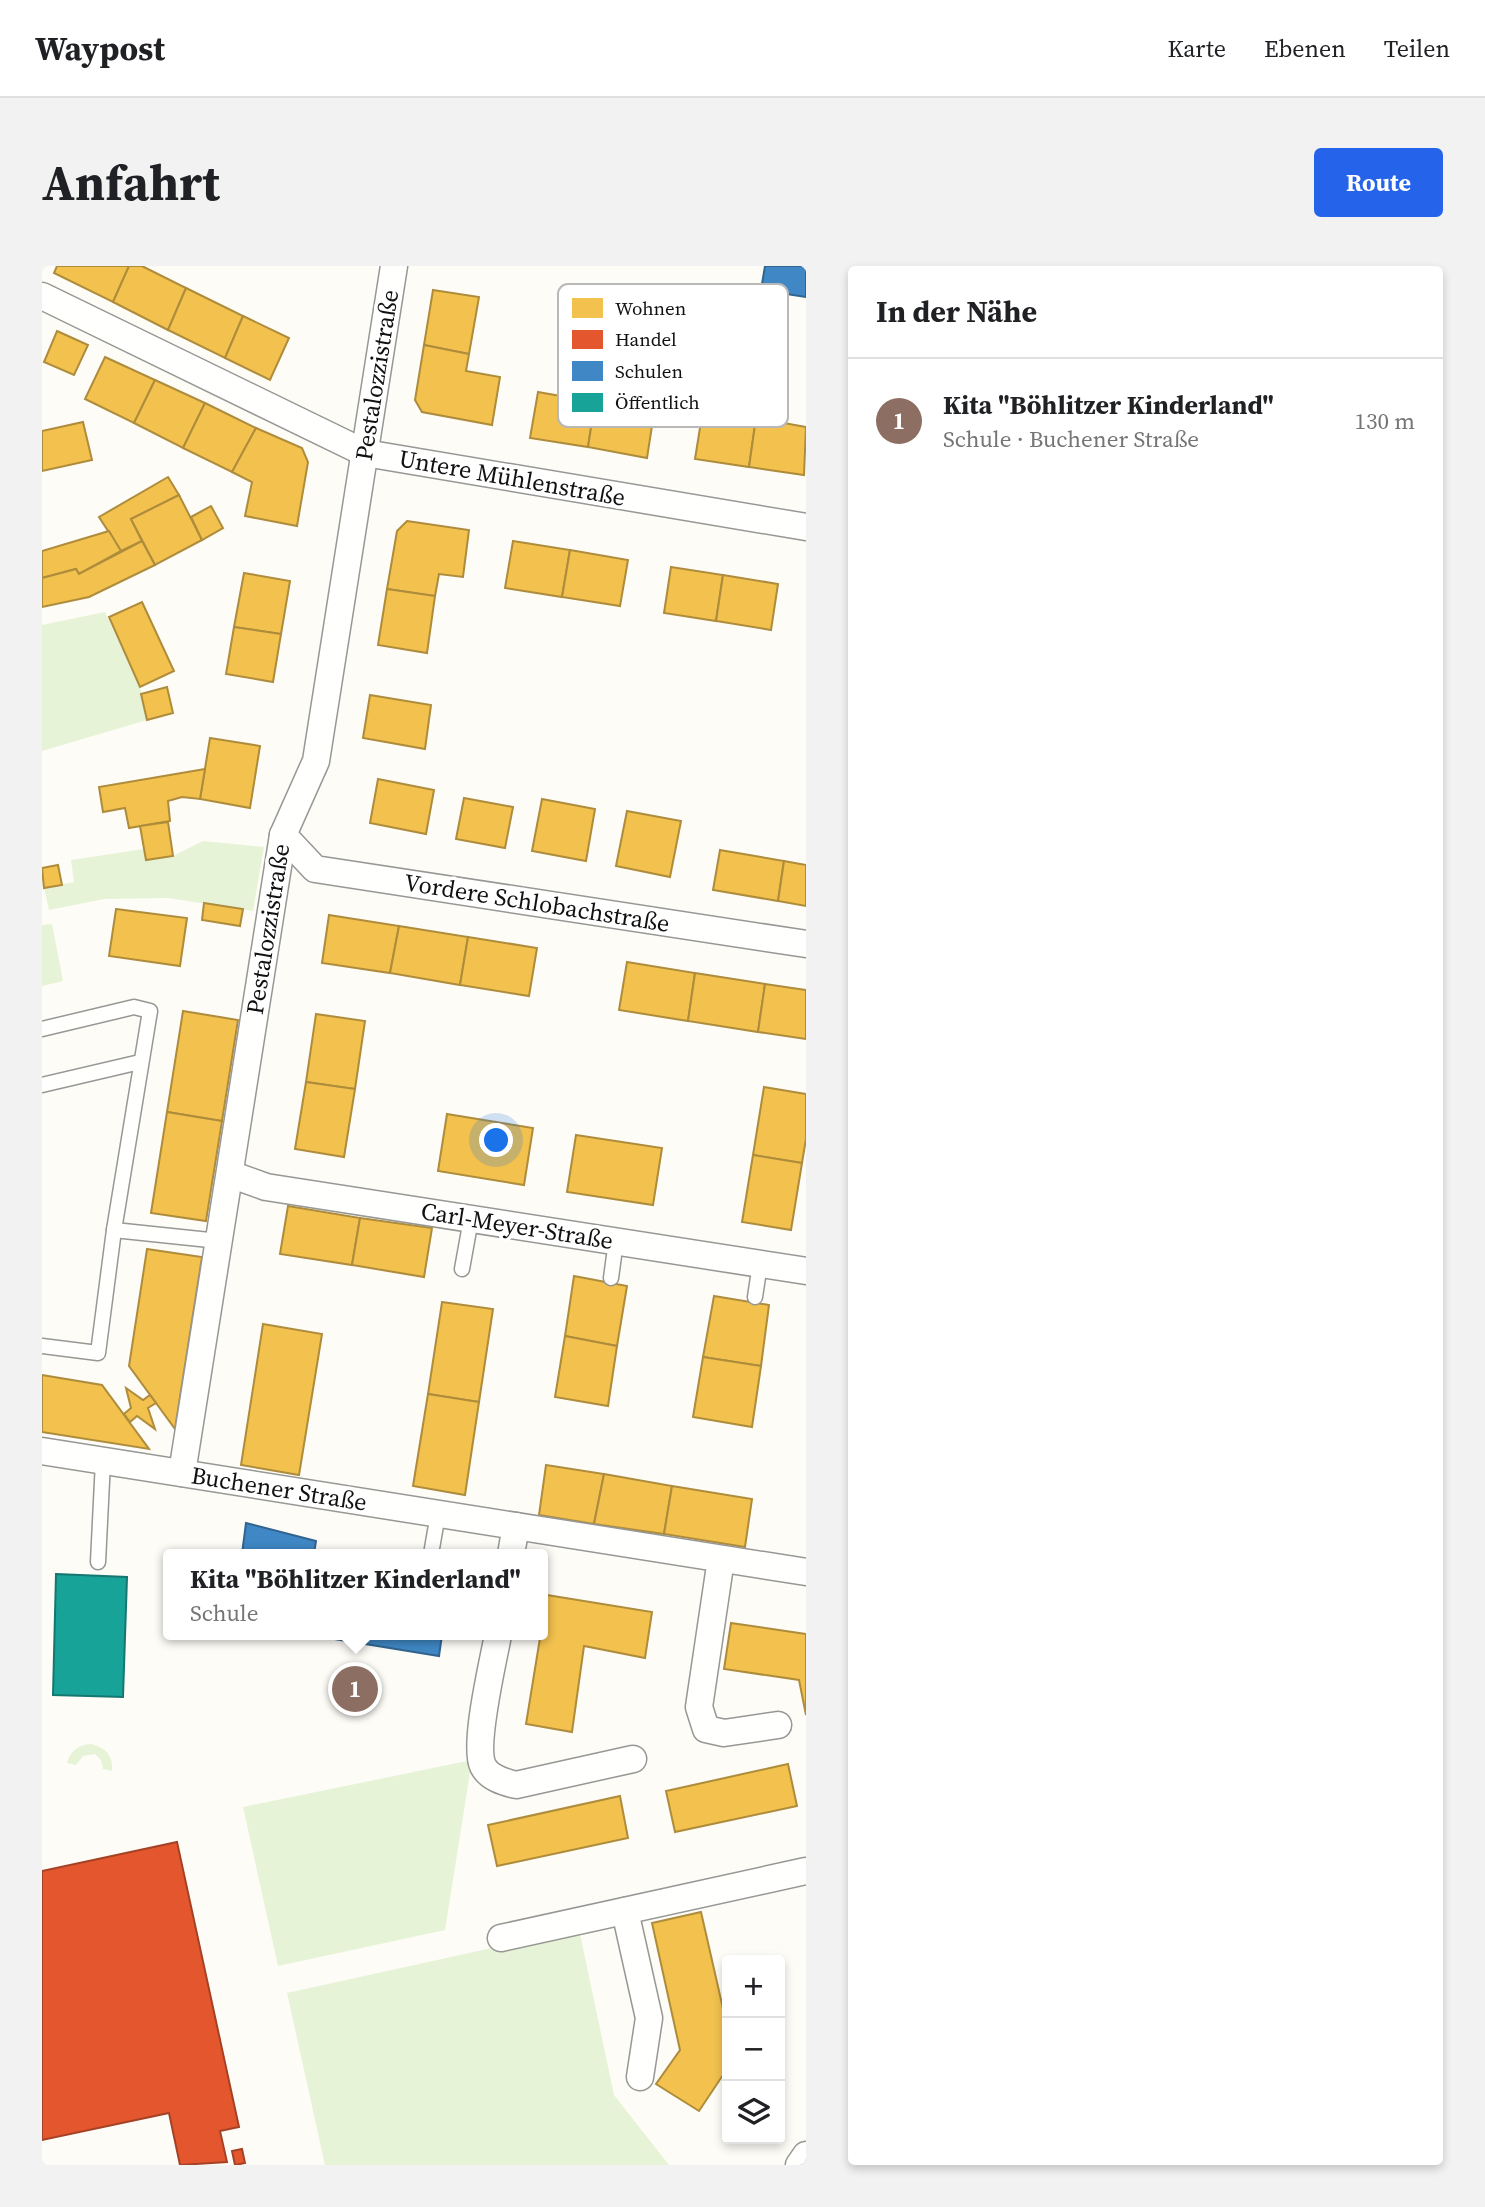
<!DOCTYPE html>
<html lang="de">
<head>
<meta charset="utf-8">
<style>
  body { margin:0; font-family:"Source Serif 4",serif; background:#f2f2f2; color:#202124 }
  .controls { position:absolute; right:21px; bottom:21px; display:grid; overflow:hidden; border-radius:7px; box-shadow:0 4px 10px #0003 }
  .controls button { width:63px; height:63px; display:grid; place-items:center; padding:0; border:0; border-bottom:2px solid #e0e0e0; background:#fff; color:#202124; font:35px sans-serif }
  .you { position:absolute; left:455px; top:875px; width:24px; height:24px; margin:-18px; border:5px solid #fff; border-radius:50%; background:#1a73e8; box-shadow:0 0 0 10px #1a73e833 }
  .badge { display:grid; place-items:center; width:46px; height:46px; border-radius:50%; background:#2563eb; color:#fff; font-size:23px; font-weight:700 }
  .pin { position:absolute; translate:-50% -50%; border:4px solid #fff; box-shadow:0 2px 7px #0006 }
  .popup { position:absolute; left:121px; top:1283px; width:385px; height:91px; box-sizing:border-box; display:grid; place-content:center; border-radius:7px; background:#fff; filter:drop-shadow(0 2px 5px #0005); font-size:23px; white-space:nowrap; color:#757577 }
  .popup b { font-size:26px; color:#202124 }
  .popup::after { content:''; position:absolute; left:50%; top:100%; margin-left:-14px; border:14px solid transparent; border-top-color:#fff }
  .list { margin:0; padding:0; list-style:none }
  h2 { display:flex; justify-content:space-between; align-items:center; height:91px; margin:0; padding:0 28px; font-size:30px }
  h2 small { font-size:23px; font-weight:400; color:#757577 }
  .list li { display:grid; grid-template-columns:46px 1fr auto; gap:21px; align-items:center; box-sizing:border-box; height:126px; padding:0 28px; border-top:2px solid #e0e0e0 }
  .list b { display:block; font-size:26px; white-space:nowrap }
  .list p { margin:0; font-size:23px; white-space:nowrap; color:#757577 }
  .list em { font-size:23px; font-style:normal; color:#757577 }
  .icon { flex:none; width:38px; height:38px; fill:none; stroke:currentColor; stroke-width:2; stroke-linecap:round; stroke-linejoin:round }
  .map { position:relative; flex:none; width:764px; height:1899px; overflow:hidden; border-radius:7px }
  header { display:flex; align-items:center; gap:42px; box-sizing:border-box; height:98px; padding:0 35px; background:#fff; border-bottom:2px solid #e0e0e0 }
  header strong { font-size:33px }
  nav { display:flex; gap:38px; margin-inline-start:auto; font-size:24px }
  .intro { display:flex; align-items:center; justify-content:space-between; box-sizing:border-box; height:168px; padding:0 42px }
  h1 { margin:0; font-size:49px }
  .button { padding:18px 32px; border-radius:7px; background:#2563eb; color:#fff; font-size:24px; font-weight:700 }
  main { display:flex; gap:42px; padding:0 42px }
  aside { flex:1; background:#fff; border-radius:7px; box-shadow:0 4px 10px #0003 }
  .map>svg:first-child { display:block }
  .green { fill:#e7f3d7 }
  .homes { fill:#f2c14e; stroke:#ae8c3c; stroke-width:2 }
  .shops { fill:#e4572e; stroke:#a54225; stroke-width:2 }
  .schools { fill:#3f88c5; stroke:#31648f; stroke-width:2 }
  .public { fill:#17a398; stroke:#157770; stroke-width:2 }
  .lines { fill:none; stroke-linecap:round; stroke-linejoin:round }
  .lane-casing { stroke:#979795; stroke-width:17 }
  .street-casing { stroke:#979795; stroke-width:29 }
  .lane { stroke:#fffffe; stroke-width:14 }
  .street { stroke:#fffffe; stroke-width:26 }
  .labels { text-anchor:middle; stroke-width:7; stroke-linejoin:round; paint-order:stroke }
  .street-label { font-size:24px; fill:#111; stroke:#fff }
  .key { fill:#fff; stroke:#b8b8b8; stroke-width:2 }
  .key-label { font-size:19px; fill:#111 }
</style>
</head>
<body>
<header>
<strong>Waypost</strong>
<nav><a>Karte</a><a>Ebenen</a><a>Teilen</a></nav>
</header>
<div class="intro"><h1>Anfahrt</h1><a class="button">Route</a></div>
<main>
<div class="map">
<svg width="764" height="1899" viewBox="0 0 764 1899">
  <rect width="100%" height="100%" fill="#fdfcf7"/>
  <g class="green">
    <polygon points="63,346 98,421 105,454 0,485 0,359"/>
    <polygon points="161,575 222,581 211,645 126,632 62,633 7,644 2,622 32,616 29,594 102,583 104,594 107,594 131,590"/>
    <polygon points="10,658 21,715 0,720 0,659"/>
    <path d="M49 1478C64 1482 71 1489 70 1505L61 1503 59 1494 53 1488 41 1490 34 1499 25 1497C28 1485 36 1479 49 1478Z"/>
    <polygon points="430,1494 403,1664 236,1700 201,1541"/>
    <polygon points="537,1663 572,1829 627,1899 283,1899 245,1727"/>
  </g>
  <g class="homes">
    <polygon points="15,0 87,0 71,36 12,7"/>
    <polygon points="87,0 100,0 144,22 126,64 71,36"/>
    <polygon points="144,22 201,50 183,92 126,64"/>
    <polygon points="391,24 437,31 427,88 382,79"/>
    <polygon points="201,50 247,72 228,114 183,92"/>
    <polygon points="15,65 46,79 32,109 2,96"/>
    <polygon points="382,79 427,88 424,105 458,111 450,159 380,146 373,134"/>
    <polygon points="63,91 113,114 92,157 43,133"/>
    <polygon points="113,114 163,137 141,182 92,157"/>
    <polygon points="496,126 553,136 546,181 488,172"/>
    <polygon points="553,136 612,147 605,192 546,181"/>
    <polygon points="163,137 214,162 190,206 141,182"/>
    <polygon points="661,143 714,152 707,201 653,193"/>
    <polygon points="714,152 764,161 762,209 707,201"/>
    <polygon points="41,156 50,194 0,205 0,165"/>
    <polygon points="214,162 260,182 266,196 255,260 203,250 210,216 190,206"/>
    <polygon points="126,211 137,229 89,253 100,275 79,285 57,251"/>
    <polygon points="137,229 160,274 113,299 89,253"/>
    <polygon points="169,240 181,262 160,274 149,251"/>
    <polygon points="365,255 427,264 421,311 397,308 393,330 345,323 355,265"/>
    <polygon points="67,265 79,285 37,308 34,303 0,312 0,285"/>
    <polygon points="100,275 113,299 47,331 0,341 0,312 34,303 37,308"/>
    <polygon points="471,275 528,284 520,331 463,322"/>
    <polygon points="528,284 586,294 578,340 520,331"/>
    <polygon points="629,301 681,309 674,355 622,347"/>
    <polygon points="202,307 248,315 239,368 192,361"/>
    <polygon points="681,309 736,318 729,364 674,355"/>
    <polygon points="345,323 393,330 385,387 336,379"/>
    <polygon points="100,336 132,405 98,421 67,351"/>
    <polygon points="192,361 239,368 231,416 184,408"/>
    <polygon points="125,421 131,447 105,454 99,428"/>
    <polygon points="328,429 389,439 383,483 321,472"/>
    <polygon points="168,472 218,480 208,542 158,533"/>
    <polygon points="163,503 158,533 140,531 126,535 128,555 87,562 83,542 61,546 57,521"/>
    <polygon points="336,513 392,524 384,568 328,557"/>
    <polygon points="422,532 471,541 463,582 414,573"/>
    <polygon points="500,533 553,543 544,595 490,585"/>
    <polygon points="585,545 639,555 628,611 574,600"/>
    <polygon points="126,556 131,590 104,594 98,560"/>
    <polygon points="678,584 742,595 736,635 671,624"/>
    <polygon points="742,595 764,599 764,640 736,635"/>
    <polygon points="16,599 20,619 2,622 0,602"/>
    <polygon points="162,637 201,643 198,660 160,654"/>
    <polygon points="74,643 145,652 138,700 67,690"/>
    <polygon points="287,649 357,660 348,707 280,697"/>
    <polygon points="357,660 426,671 418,719 348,707"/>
    <polygon points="426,671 495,682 487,730 418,719"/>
    <polygon points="585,696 653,707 646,755 577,744"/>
    <polygon points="653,707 723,718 716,766 646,755"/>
    <polygon points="723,718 764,724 764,773 716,766"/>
    <polygon points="141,745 196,754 180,855 125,846"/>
    <polygon points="274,748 323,755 313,823 264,816"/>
    <polygon points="264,816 313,823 302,891 253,883"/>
    <polygon points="722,821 764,828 764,873 760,897 711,889"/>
    <polygon points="125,846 180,855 164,955 109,947"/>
    <polygon points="405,848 491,862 482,919 396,905"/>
    <polygon points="534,869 620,882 611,939 525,926"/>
    <polygon points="711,889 760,897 749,964 700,956"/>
    <polygon points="246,940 318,952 310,999 238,988"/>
    <polygon points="318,952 390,962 382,1011 310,999"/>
    <polygon points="105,983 160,991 133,1163 87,1100"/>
    <polygon points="532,1010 585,1020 575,1080 523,1070"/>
    <polygon points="672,1030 727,1039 719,1100 661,1091"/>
    <polygon points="400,1036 451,1043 437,1136 386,1128"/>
    <polygon points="221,1058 280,1068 257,1209 199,1199"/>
    <polygon points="523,1070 575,1080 566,1140 513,1131"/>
    <polygon points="661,1091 719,1100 710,1161 651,1151"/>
    <polygon points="0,1109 60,1119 107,1183 0,1166"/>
    <polygon points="84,1122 101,1134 108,1129 114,1137 106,1142 113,1163 95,1150 88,1156 82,1148 89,1142"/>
    <polygon points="386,1128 437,1136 423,1229 371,1220"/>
    <polygon points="504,1199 562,1208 552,1258 497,1249"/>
    <polygon points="562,1208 630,1220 622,1268 552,1258"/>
    <polygon points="630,1220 710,1233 703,1281 622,1268"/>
    <polygon points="505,1329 610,1346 603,1392 542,1380 530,1466 484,1458"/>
    <polygon points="689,1357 764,1368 764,1449 757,1414 682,1403"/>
    <polygon points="746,1498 755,1540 633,1566 624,1525"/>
    <polygon points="578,1530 586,1572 455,1600 446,1559"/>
    <polygon points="659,1646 685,1760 685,1803 657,1845 614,1818 638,1784 610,1657"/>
  </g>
  <g class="shops">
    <polygon points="135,1576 197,1861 178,1865 185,1896 138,1899 127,1847 0,1874 0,1605"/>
    <polygon points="200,1883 203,1897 193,1899 190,1885"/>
  </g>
  <g class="schools">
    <polygon points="723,0 764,0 764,31 719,24"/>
    <polygon points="204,1257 274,1275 272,1288 200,1288"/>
    <polygon points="268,1369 400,1369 397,1390"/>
  </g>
  <polygon class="public" points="14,1308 85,1311 81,1431 11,1429"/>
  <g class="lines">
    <g class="lane-casing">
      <g id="lane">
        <polyline points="0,763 92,741 108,745 72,964 56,1087 0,1080"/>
        <polyline points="0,819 98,796"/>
        <polyline points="72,964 177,975"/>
        <polyline points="420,1003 429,953"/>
        <polyline points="569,1012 574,975"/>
        <polyline points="713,1031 718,998"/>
        <polyline points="389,1288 396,1248"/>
        <polyline points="56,1296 61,1195"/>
      </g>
    </g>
    <g class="street-casing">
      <g id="street">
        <polyline points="0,30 323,187 764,261"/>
        <polyline points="241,569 273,603 764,678"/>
        <polyline points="188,908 224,921 764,1005"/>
        <polyline points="0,1185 764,1306"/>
        <polyline points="140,1207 241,569 274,495 352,0"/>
        <polyline points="469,1288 474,1260"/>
        <polyline points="679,1293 657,1441 664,1463 682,1467 736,1459"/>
        <path d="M456 1369C451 1396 431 1479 441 1500 447 1512 462 1516 474 1519L591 1493"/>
        <polyline points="583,1645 607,1752 598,1811"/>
        <polyline points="459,1672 764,1605"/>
        <polyline points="757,1899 764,1889"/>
      </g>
    </g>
    <use href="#lane" class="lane"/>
    <use href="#street" class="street"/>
  </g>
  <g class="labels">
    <g class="street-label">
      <text transform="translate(335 109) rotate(-81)" y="8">Pestalozzistraße</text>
      <text transform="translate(470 212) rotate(10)" y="8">Untere Mühlenstraße</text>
      <text transform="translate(495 637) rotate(9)" y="8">Vordere Schlobachstraße</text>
      <text transform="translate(226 663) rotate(-81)" y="8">Pestalozzistraße</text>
      <text transform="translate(475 960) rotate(9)" y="8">Carl-Meyer-Straße</text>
      <text transform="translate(237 1223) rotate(9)" y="8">Buchener Straße</text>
    </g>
  </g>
  <rect x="516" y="18" width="230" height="143" rx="10" class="key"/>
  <rect x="530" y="32" width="31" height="20" fill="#f2c14e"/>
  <rect x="530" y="64" width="31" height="19" fill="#e4572e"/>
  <rect x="530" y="95" width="31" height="20" fill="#3f88c5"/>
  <rect x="530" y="127" width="31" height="19" fill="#17a398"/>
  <g class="key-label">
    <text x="573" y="49">Wohnen</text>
    <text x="573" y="80">Handel</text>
    <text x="573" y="112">Schulen</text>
    <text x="573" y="143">Öffentlich</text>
  </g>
</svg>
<div class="controls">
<button>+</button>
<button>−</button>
<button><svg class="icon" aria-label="layers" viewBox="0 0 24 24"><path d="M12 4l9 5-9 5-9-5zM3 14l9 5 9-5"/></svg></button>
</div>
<div class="you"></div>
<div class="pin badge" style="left:313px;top:1423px;background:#8d6e63">1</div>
<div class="popup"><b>Kita &quot;Böhlitzer Kinderland&quot;</b>Schule</div>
</div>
<aside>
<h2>In der Nähe<small></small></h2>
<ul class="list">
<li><span class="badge" style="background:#8d6e63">1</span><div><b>Kita &quot;Böhlitzer Kinderland&quot;</b><p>Schule · Buchener Straße</p></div><em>130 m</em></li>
</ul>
</aside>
</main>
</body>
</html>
